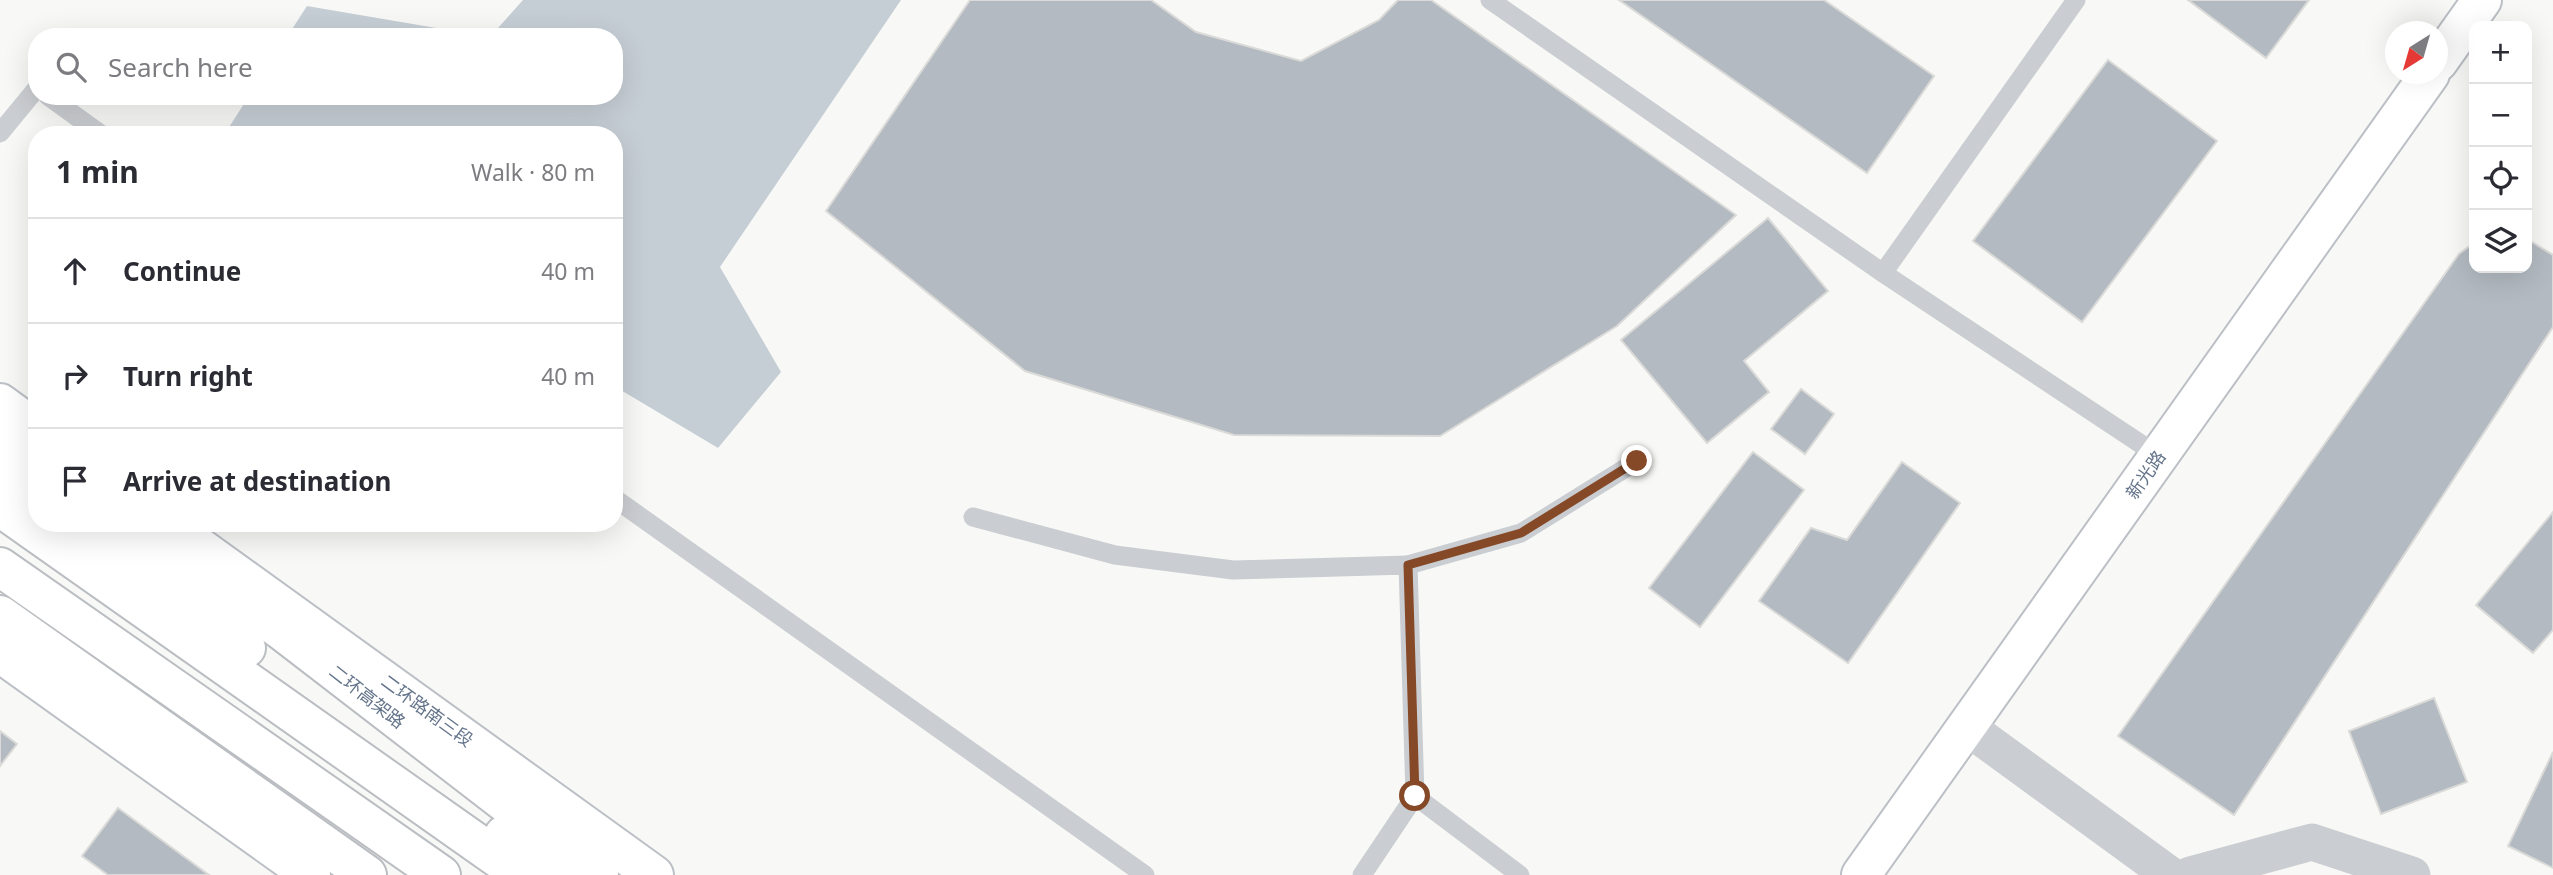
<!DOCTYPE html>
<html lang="en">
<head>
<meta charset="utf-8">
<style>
  body { margin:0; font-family:"Noto Sans","Noto Sans SC",sans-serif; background:#f2f2f3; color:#2b2b33 }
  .controls { position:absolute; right:21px; top:21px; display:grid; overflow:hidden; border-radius:14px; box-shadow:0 7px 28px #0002 }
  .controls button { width:63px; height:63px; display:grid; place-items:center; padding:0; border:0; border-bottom:2px solid #e1e1e2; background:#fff; color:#2b2b33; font:35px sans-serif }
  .compass { position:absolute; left:2385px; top:21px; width:63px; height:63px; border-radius:50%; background:#fff; box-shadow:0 7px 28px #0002; rotate:217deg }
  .stop { position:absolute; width:21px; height:21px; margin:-16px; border:5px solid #864927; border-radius:50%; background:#fff }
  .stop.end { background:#864927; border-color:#fff; box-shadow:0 2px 7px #0008 }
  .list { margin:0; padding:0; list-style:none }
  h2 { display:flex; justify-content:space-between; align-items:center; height:91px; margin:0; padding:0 28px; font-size:30px }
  h2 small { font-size:23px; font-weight:400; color:#7c7c81 }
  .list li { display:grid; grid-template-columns:46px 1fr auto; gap:21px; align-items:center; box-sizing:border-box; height:105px; padding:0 28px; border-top:2px solid #e1e1e2 }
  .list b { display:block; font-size:26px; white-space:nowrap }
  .list em { font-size:23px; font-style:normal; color:#7c7c81 }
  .icon { flex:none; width:38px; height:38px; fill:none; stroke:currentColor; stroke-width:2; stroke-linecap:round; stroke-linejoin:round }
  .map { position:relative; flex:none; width:2553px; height:875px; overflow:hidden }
  .search { position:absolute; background:#fff; box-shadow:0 7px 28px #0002; left:28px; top:28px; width:595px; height:77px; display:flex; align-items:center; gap:18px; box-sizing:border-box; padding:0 24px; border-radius:28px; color:#7c7c81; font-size:26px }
  .panel { position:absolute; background:#fff; box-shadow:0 7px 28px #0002; left:28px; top:126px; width:595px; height:406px; border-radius:28px }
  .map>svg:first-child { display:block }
  .water { fill:#c6ced5 }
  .building { fill:#b3bac1; stroke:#dadad8; stroke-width:2 }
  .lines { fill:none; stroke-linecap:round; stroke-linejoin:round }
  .secondary-casing { stroke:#bcc0c6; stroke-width:42 }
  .highway-casing { stroke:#babdc1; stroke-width:42 }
  .lane { stroke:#cacdd1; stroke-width:19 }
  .street { stroke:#cacdd1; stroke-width:37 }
  .secondary { stroke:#fff; stroke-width:38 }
  .highway { stroke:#fff; stroke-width:38 }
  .route { stroke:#864927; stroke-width:9 }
  .labels { text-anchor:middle; stroke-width:7; stroke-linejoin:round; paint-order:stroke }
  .street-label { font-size:18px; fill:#64748a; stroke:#fff }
</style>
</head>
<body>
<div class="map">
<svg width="2553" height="875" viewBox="0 0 2553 875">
  <rect width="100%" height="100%" fill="#f8f9f6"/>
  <g class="water">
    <polygon points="523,0 901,0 720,267 781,372 718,448 614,386 614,135 224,135 249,96 614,96 614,37 490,37"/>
    <polygon points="307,6 489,37 287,37"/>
  </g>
  <g class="building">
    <polygon points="970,0 1151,0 1196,32 1301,61 1379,20 1398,0 1431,0 1736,215 1617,326 1440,436 1234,435 1025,371 826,211"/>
    <polygon points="1619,0 1824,0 1934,76 1867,173"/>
    <polygon points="2188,0 2309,0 2266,58"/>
    <polygon points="2108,60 2217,141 2082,322 1973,241"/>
    <polygon points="1768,218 1828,291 1744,361 1769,392 1707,443 1621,340"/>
    <polygon points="2527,239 2553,255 2553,327 2234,815 2118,736 2459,254 2474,243 2474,268 2527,268"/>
    <polygon points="1801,389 1834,414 1805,454 1771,429"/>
    <polygon points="1753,452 1804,490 1700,627 1649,588"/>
    <polygon points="1902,462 1960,503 1848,663 1759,601 1811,528 1847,540"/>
    <polygon points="2553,512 2553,630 2533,653 2476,605"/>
    <polygon points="2434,698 2467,782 2381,814 2349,731"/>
    <polygon points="0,731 17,744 0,766"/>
    <polygon points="2553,752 2553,868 2508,846"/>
    <polygon points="118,808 209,875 108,875 82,856"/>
  </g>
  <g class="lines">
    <g class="secondary-casing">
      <g id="secondary">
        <polyline points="2438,62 2482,0"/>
        <polyline points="0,403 37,430"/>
        <polyline points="166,523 654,875"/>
        <polyline points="0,653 311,875"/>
        <polyline points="1861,875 2430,74"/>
      </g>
    </g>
    <g class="highway-casing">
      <g id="highway">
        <polyline points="0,429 37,455"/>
        <polyline points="0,470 37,496"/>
        <polyline points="0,507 522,875"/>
        <polyline points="74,523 246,648"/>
        <polyline points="132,523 281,630 599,875"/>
        <polyline points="0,567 441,875"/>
        <polyline points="0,615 367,875"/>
        <polyline points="504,835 559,875"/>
      </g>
    </g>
    <g class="lane">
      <polyline points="1490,0 1883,273 2159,456"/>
      <polyline points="48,96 102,135"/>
      <polyline points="0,133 37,88"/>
      <polyline points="1883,273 2076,0"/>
      <polyline points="614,498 1145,875"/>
      <polyline points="973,517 1115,555 1233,570 1408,565 1415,796 1520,875"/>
      <polyline points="1408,565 1521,533 1637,461"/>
      <polyline points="1362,875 1415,796"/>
    </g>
    <g class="street">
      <polyline points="1967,727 2170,875"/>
      <polyline points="2190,875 2312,842 2412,875"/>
    </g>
    <use href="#secondary" class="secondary"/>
    <use href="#highway" class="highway"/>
  </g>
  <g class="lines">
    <polyline class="route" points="1415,796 1408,565 1521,533 1637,461"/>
  </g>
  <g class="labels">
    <g class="street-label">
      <text transform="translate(2146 475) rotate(-55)" y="6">新光路</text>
      <text transform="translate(367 697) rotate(38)" y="6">二环高架路</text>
      <text transform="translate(427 711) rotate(36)" y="6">二环路南三段</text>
    </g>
  </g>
</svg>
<div class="controls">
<button>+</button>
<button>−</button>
<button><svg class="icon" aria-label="locate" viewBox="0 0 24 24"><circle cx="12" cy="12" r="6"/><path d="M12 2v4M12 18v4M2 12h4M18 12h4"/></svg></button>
<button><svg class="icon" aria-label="layers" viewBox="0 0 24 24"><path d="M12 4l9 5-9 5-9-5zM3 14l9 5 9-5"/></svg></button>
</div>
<svg class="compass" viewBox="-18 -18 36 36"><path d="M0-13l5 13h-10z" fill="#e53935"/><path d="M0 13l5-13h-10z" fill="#7c7c81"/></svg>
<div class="stop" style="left:1415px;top:796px"></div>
<div class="stop end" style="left:1637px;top:461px"></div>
<div class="search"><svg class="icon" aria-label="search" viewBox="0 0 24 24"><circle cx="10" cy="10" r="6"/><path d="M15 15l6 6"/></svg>Search here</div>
<section class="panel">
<h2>1 min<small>Walk · 80 m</small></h2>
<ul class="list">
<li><svg class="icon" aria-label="ahead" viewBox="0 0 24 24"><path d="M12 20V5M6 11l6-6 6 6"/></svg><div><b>Continue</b></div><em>40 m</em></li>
<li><svg class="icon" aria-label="right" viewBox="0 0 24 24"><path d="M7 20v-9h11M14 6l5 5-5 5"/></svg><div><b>Turn right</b></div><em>40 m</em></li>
<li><svg class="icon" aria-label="arrive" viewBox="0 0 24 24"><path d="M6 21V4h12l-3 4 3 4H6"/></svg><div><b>Arrive at destination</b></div></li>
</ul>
</section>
</div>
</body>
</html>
